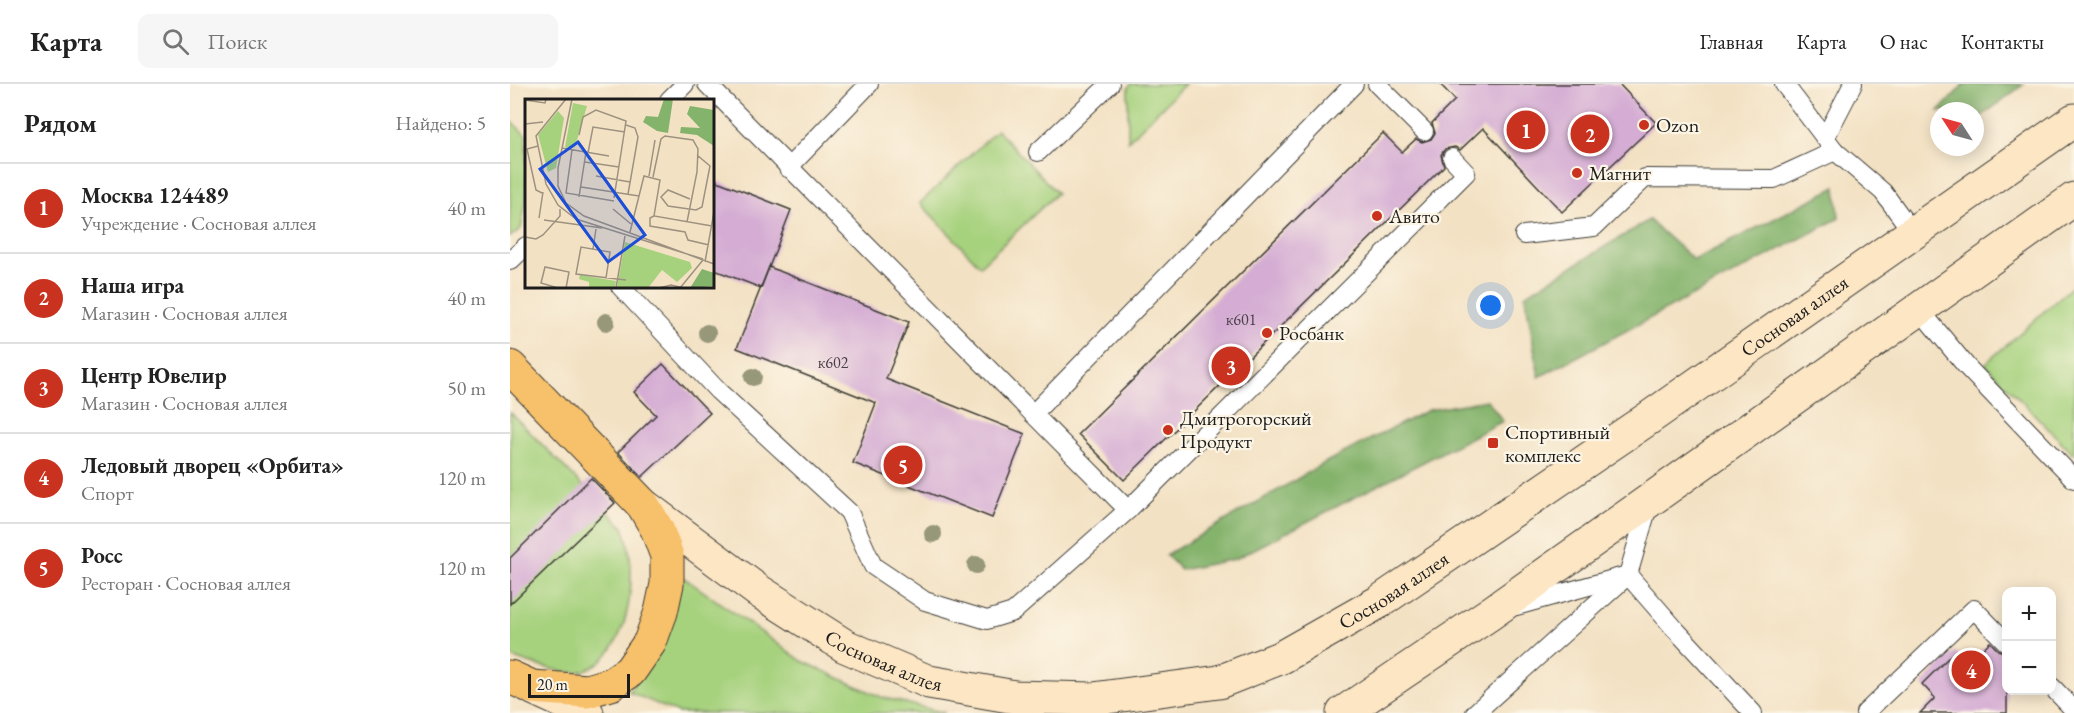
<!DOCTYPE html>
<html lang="ru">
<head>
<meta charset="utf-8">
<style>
  body { margin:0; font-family:"EB Garamond",serif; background:#f6f6f6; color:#222 }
  .controls { position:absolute; right:18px; bottom:18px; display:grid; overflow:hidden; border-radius:12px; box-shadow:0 3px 15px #0003 }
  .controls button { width:54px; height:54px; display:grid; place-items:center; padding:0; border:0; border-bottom:2px solid #e0e0e0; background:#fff; color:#222; font:30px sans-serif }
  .compass { position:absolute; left:1420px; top:18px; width:54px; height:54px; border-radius:50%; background:#fff; box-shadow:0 3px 15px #0003; rotate:306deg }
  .scale { position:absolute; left:18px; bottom:15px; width:102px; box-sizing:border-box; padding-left:6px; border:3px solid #1c1c1c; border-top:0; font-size:16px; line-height:21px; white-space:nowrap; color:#1c1c1c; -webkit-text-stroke:4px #fcf5e5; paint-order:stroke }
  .you { position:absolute; left:981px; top:222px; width:21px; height:21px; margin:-15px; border:4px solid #fff; border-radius:50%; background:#1a73e8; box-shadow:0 0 0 9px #1a73e833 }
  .badge { display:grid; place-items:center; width:39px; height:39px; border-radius:50%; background:#c8321e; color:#fff; font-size:20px; font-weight:700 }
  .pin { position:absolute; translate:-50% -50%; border:3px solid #fff; box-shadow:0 2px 6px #0006 }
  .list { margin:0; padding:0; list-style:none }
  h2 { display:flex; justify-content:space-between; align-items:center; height:78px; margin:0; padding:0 24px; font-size:26px }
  h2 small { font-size:20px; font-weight:400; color:#767676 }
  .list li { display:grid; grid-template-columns:39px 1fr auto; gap:18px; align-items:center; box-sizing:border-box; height:90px; padding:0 24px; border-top:2px solid #e0e0e0 }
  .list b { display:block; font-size:22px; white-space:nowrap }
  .list p { margin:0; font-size:20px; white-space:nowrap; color:#767676 }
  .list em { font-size:20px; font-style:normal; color:#767676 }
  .icon { flex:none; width:33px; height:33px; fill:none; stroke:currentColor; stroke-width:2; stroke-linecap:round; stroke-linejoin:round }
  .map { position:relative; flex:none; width:1564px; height:629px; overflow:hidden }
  header { display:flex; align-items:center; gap:36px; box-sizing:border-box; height:84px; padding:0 30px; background:#fff; border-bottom:2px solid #e0e0e0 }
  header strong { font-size:28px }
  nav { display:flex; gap:33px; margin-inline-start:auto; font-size:21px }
  .search { width:420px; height:54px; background:#f6f6f6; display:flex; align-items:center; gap:15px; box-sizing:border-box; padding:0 21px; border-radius:12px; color:#767676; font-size:22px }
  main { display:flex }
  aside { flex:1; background:#fff }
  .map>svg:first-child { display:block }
  .green { fill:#a6d17d; stroke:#61764c; stroke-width:1.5 }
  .forest { fill:#84b36c; stroke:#506844; stroke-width:1.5 }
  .building { fill:#d5add4 }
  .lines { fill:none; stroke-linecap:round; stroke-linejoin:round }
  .service-casing { stroke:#3c3a35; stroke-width:20 }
  .secondary-casing { stroke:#3c3a35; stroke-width:35 }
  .primary-casing { stroke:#3c3a35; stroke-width:35 }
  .service { stroke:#fff; stroke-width:18 }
  .secondary { stroke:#fce6c4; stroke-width:33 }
  .primary { stroke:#f7c06b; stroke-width:33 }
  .tree { fill:#97977a }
  .poi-dot { fill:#c8321e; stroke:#fcf5e5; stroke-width:2 }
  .labels { text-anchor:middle; stroke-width:4.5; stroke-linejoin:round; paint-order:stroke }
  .number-label { font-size:16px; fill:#4a404a }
  .poi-label { font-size:20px; fill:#1c1c1c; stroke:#fcf5e5; text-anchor:start }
  .street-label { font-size:20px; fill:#1c1c1c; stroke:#fcf5e5 }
  .inset-road { fill:none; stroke:#9d9280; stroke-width:1.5 }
  .view { fill:#1d4ed8; fill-opacity:0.15; stroke:#1d4ed8; stroke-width:3 }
  .inset-edge { fill:none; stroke:#1c1c1c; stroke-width:3 }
</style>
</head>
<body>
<header>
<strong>Карта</strong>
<div class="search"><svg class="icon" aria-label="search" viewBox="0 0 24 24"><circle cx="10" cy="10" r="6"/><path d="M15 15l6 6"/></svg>Поиск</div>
<nav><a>Главная</a><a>Карта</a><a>О нас</a><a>Контакты</a></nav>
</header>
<main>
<aside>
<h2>Рядом<small>Найдено: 5</small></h2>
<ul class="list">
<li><span class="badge">1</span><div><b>Москва 124489</b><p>Учреждение · Сосновая аллея</p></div><em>40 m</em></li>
<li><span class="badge">2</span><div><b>Наша игра</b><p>Магазин · Сосновая аллея</p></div><em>40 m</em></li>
<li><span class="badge">3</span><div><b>Центр Ювелир</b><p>Магазин · Сосновая аллея</p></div><em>50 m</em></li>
<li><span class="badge">4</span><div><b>Ледовый дворец «Орбита»</b><p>Спорт</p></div><em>120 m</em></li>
<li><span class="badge">5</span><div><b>Росс</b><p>Ресторан · Сосновая аллея</p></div><em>120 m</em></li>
</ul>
</aside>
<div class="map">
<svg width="1564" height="629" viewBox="0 0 1564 629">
  <rect width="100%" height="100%" fill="#fcf5e5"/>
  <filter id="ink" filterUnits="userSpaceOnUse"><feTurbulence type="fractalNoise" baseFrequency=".0167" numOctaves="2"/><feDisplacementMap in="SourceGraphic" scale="12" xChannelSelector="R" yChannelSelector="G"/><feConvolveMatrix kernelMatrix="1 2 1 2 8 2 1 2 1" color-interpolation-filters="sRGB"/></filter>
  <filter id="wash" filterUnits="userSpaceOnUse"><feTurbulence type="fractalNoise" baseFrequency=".008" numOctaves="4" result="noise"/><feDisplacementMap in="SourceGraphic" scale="24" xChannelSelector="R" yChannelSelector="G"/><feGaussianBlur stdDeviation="1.35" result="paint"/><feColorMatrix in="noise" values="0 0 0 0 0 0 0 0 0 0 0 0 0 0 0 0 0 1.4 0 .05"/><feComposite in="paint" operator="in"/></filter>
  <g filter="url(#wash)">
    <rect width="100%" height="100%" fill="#f3e1c3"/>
    <g class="green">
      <polygon points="621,0 675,0 618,57 618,4"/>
      <polygon points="0,36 16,51 16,118 11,145 0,153"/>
      <polygon points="487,46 547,109 470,182 410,119"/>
      <polygon points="1564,201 1564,371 1475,280"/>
      <path d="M0 328 113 443C130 484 122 578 68 588 55 590 12 578 0 572Z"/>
      <polygon points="173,493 292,577 371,613 435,629 168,629 119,608 147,566"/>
    </g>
    <g class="forest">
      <polygon points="1454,0 1514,0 1465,37 1465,27 1429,27"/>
      <polygon points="1326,103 1329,134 1029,293 1015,211 1139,136 1184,176"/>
      <polygon points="977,316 993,337 725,475 671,486 656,471 818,377 918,326"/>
    </g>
    <g id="blocks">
      <g class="building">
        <polygon points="930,0 1109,0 1146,39 1052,128 973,44 950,66 945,63 935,65 931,71 934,82 614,396 568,350 873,49 892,68 906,55 912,58 921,55 925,49 922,39 945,16"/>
        <polygon points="202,95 281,126 251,204 202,185"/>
        <polygon points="259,183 399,238 376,295 515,350 482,434 343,379 366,319 227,264"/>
        <polygon points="153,280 200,329 132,393 108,368 146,331 124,308"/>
        <polygon points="81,394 105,419 0,520 0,474"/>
        <polygon points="1480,558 1488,566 1497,569 1497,629 1410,629 1425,614 1412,600 1445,567 1457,579"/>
      </g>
    </g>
  </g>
  <g filter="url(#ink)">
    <use href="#blocks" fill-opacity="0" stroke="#3c3a35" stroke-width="1.5"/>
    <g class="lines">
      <g class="service-casing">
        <g id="service">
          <polyline points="197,0 618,426"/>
          <polyline points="867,0 914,47"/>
          <polyline points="1274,0 1325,67 1373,108 1403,149"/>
          <polyline points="159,16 175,0"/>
          <polyline points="1315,54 1343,0"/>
          <polyline points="528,68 600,0"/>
          <polyline points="278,84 359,0"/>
          <polyline points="1014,151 1084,143 1135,94 1264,95 1325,67"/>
          <polyline points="0,177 16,162"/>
          <polyline points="110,202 208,307 339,428 363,482 415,517 477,536 503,528 618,426 956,89 942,74"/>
          <polyline points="1409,225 1457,283 1564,395"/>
          <polyline points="523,330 844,0"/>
          <polyline points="1006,522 1118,491 1165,545 1243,629"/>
          <polyline points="1542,603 1564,626"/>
          <polyline points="965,629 1118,491 1139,419"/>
          <polyline points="1355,629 1464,525 1496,558"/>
        </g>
      </g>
      <g class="secondary-casing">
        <g id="secondary">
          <path id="s1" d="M133 421 247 506 335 562 419 598 505 613 583 615 709 598 772 573 869 518 1139 334 1564 36"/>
          <polyline points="23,604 77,629"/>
          <polyline points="833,629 981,529 1564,115"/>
        </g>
      </g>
      <g class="primary-casing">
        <polyline id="primary" points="0,283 133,421 147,445 157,472 157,500 151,528 140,558 120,587 101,600 77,607 22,603 0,593"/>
      </g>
      <use href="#service" class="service"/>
      <use href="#secondary" class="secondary"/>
      <use href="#primary" class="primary"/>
    </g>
    <g class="tree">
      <circle cx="96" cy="238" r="9"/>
      <circle cx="197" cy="249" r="9"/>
      <circle cx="243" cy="293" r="9"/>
      <circle cx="423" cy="450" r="9"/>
      <circle cx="466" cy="481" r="9"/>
    </g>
  </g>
  <g class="poi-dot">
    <circle cx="1134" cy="41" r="6"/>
    <circle cx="1067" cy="89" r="6"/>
    <circle cx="867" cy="132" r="6"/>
    <circle cx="757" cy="249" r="6"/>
    <circle cx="658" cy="346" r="6"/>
    <rect x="977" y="353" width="12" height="12" rx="3"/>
  </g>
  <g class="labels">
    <g class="number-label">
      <text x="731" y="241">к601</text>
      <text x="323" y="284">к602</text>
    </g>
    <g class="poi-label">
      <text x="1146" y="48">Ozon</text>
      <text x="1079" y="96">Магнит</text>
      <text x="879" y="139">Авито</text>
      <text x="769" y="256">Росбанк</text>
      <text x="670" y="341">Дмитрогорский<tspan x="670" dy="23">Продукт</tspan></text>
      <text x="995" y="355">Спортивный<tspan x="995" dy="23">комплекс</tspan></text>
    </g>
    <g class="street-label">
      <text dy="7" stroke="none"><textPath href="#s1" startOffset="1314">Сосновая аллея</textPath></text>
      <text dy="7" stroke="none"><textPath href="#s1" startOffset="828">Сосновая аллея</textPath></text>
      <text dy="7" stroke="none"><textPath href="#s1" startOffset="288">Сосновая аллея</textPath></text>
    </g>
  </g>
  <g transform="translate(15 15)">
    <rect width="189" height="189" fill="#f3e1c3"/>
    <path d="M48 4 62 7 50 48 44 50 40 48ZM33 12 39 19 31 69 23 73 13 36ZM100 143 165 163 167 169 152 183 137 171 123 189H92ZM55 176 91 182 90 189H64V183L54 180Z" fill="#a6d17d"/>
    <path d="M139 0H148L143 34 132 32 118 23 121 17 133 18ZM165 7 189 11V47L172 36 155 34 156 28 175 29 162 15ZM177 170 189 174V187L165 189Z" fill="#84b36c"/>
    <path class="inset-road" d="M41 0 11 37 21 85 33 106 51 120 178 160M47 0 33 69V87L41 104 59 117 189 165M0 1 20 4 21 0M0 25 18 23M101 26 110 29 113 38 103 95M54 36 58 18 71 11 101 22 89 99M13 47 2 50 11 91 17 94M37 49 84 57M47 51 41 94 89 102M63 54 68 28 100 33M60 63 94 68M71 77 105 83M124 77 130 41M128 78 136 40 140 37 168 41 173 50 172 73 162 123M56 88 114 97M54 98 61 53M165 100 143 91 136 98 143 107 171 111 177 108 185 67 172 56M88 110 106 125M129 117 125 119V127L160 133 163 141 184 146M14 119 18 93M19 121 77 129M105 133 119 77 135 81 129 117 187 127M0 138 11 140 18 136 35 117V110M68 150 71 130M180 163 189 113M81 179 85 153 56 148 51 175 92 180 101 181M33 189 16 184 20 168 44 173 41 189M91 189 100 137M134 189 146 186 159 189M155 189 178 161"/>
    <path class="view" d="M53 43 120 136 83 163 15 70Z"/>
    <rect width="189" height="189" class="inset-edge"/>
  </g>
</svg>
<div class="controls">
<button>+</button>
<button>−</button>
</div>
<svg class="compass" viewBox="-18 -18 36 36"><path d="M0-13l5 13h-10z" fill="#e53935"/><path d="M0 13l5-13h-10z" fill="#767676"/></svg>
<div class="scale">20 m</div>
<div class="you"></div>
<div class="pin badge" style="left:1016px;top:46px">1</div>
<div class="pin badge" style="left:1080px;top:50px">2</div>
<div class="pin badge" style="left:721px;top:282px">3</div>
<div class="pin badge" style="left:1461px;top:586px">4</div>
<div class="pin badge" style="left:393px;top:381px">5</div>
</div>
</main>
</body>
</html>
